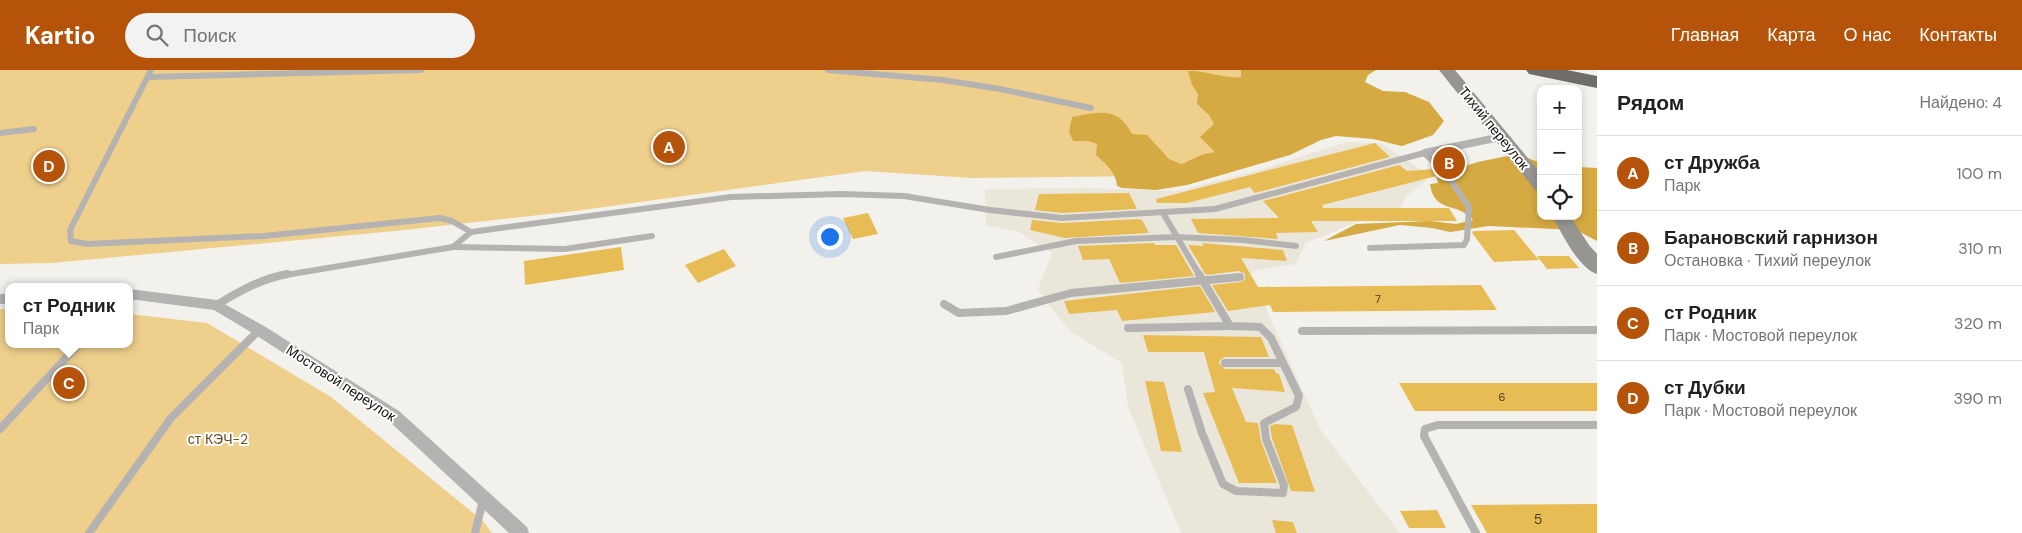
<!DOCTYPE html>
<html lang="ru">
<head>
<meta charset="utf-8">
<style>
  body { margin:0; font-family:"DM Sans",sans-serif; background:#f2f2f2; color:#202124 }
  .controls { position:absolute; right:15px; top:15px; display:grid; overflow:hidden; border-radius:10px; box-shadow:0 2px 8px #0003 }
  .controls button { width:45px; height:45px; display:grid; place-items:center; padding:0; border:0; border-bottom:1px solid #e0e0e0; background:#fff; color:#202124; font:25px sans-serif }
  .you { position:absolute; left:829px; top:166px; width:18px; height:18px; margin:-12px; border:4px solid #fff; border-radius:50%; background:#1a73e8; box-shadow:0 0 0 8px #1a73e833 }
  .badge { display:grid; place-items:center; width:32px; height:32px; border-radius:50%; background:#b45309; color:#fff; font-size:16px; font-weight:700 }
  .pin { position:absolute; translate:-50% -50%; border:2px solid #fff; box-shadow:0 1px 5px #0006 }
  .popup { position:absolute; left:5px; top:213px; width:128px; height:65px; box-sizing:border-box; display:grid; place-content:center; border-radius:10px; background:#fff; filter:drop-shadow(0 1px 4px #0005); font-size:16px; white-space:nowrap; color:#757577 }
  .popup b { font-size:19px; color:#202124 }
  .popup::after { content:''; position:absolute; left:50%; top:100%; margin-left:-10px; border:10px solid transparent; border-top-color:#fff }
  .list { margin:0; padding:0; list-style:none }
  h2 { display:flex; justify-content:space-between; align-items:center; height:65px; margin:0; padding:0 20px; font-size:21px }
  h2 small { font-size:16px; font-weight:400; color:#757577 }
  .list li { display:grid; grid-template-columns:32px 1fr auto; gap:15px; align-items:center; box-sizing:border-box; height:75px; padding:0 20px; border-top:1px solid #e0e0e0 }
  .list b { display:block; font-size:19px; white-space:nowrap }
  .list p { margin:0; font-size:16px; white-space:nowrap; color:#757577 }
  .list em { font-size:16px; font-style:normal; color:#757577 }
  .icon { flex:none; width:28px; height:28px; fill:none; stroke:currentColor; stroke-width:2; stroke-linecap:round; stroke-linejoin:round }
  .map { position:relative; flex:none; width:1597px; height:463px; overflow:hidden }
  header { display:flex; align-items:center; gap:30px; box-sizing:border-box; height:70px; padding:0 25px; background:#b45309; color:#fff }
  header strong { font-size:24px }
  nav { display:flex; gap:28px; margin-inline-start:auto; font-size:18px }
  .search { width:350px; height:45px; background:#f2f2f2; display:flex; align-items:center; gap:12px; box-sizing:border-box; padding:0 18px; border-radius:28px; color:#757577; font-size:19px }
  main { display:flex }
  aside { flex:1; background:#fff }
  .map>svg:first-child { display:block }
  .built { fill:#ebe6da }
  .green { fill:#efcf8c }
  .forest { fill:#d6aa42 }
  .building { fill:#e8bc55 }
  .lines { fill:none; stroke-linecap:round; stroke-linejoin:round }
  .lane-far1 { stroke:#b4b3b1; stroke-width:6 }
  .lane { stroke:#b4b3b1; stroke-width:8 }
  .street { fill:#b4b3b1; fill-rule:evenodd }
  .secondary { fill:#969592; fill-rule:evenodd }
  .highway { fill:#6f6d69; fill-rule:evenodd }
  .labels { text-anchor:middle; stroke-width:4; stroke-linejoin:round; paint-order:stroke }
  .number-label { font-size:11px; fill:#483c22 }
  .street-label { font-size:14px; fill:#131211; stroke:#fffefc }
  .park-label { font-size:14px; fill:#624f25; stroke:#fffefc }
  .near-number-label { font-size:14px; fill:#483c22 }
</style>
</head>
<body>
<header>
<strong>Kartio</strong>
<div class="search"><svg class="icon" aria-label="search" viewBox="0 0 24 24"><circle cx="10" cy="10" r="6"/><path d="M15 15l6 6"/></svg>Поиск</div>
<nav><a>Главная</a><a>Карта</a><a>О нас</a><a>Контакты</a></nav>
</header>
<main>
<div class="map">
<svg width="1597" height="463" viewBox="0 0 1597 463">
  <rect width="100%" height="100%" fill="#f3f1ec"/>
  <polygon class="built" points="1346,72 1381,73 1419,98 1426,111 1405,127 1400,140 1359,151 1306,173 1296,194 1257,200 1251,205 1320,359 1400,463 1181,463 1128,337 1122,293 1071,262 1046,232 1038,219 1052,183 1019,162 986,155 985,119 1083,118 1177,121 1256,101"/>
  <g class="green">
    <polygon points="0,0 1282,0 1302,53 1145,106 972,108 865,101 575,141 395,161 52,193 0,194"/>
    <polygon points="0,239 9,239 9,274 129,274 129,244 207,253 331,327 483,451 492,463 0,463"/>
  </g>
  <g class="forest">
    <path d="M1241 0H1376L1368 5 1365 12 1383 21 1405 22 1429 32 1444 51 1433 65 1402 76 1373 69 1336 66 1321 70 1290 85 1187 115 1156 120 1122 118 1117 116C1116 102 1106 94 1096 85L1097 74 1088 71H1073L1069 62 1072 47C1098 42 1118 36 1132 64L1147 65 1169 89 1181 94C1195 89 1199 84 1215 82L1200 67 1214 54 1209 45 1197 34 1198 24 1192 15 1188 1C1207 0 1222 9 1241 7Z"/>
    <path d="M1517 84 1541 93V146H1578V97L1597 98V171L1576 160 1489 156 1450 162 1432 158 1400 155 1324 171 1356 154 1430 151 1456 154 1473 150C1457 131 1434 144 1430 114L1438 113 1436 105 1478 92Z"/>
  </g>
  <g class="building">
    <polygon points="1375,73 1390,87 1255,123 1250,117 1187,133 1157,133 1156,129"/>
    <polygon points="1399,95 1407,101 1434,99 1441,105 1322,135 1323,138 1449,138 1457,151 1311,151 1318,162 1276,163 1278,169 1198,163 1191,149 1279,148 1263,131"/>
    <polygon points="1129,123 1137,139 1062,143 1035,140 1039,124"/>
    <polygon points="868,143 878,164 853,169 843,148"/>
    <polygon points="1138,149 1142,150 1149,163 1065,168 1030,160 1032,150 1062,153"/>
    <polygon points="1514,160 1539,190 1494,192 1472,163 1473,161"/>
    <polygon points="1154,173 1155,175 1176,175 1194,206 1120,213 1109,189 1083,190 1078,176"/>
    <polygon points="1202,173 1283,180 1287,191 1241,188 1258,217 1481,215 1497,240 1273,242 1270,235 1228,241 1212,215 1241,212 1245,209 1245,204 1239,201 1206,205 1188,175 1203,176"/>
    <polygon points="621,177 624,200 525,215 524,191"/>
    <polygon points="724,179 736,196 698,213 685,195"/>
    <polygon points="1537,186 1569,186 1579,198 1547,199"/>
    <polygon points="1200,216 1215,242 1122,251 1117,240 1069,244 1064,231"/>
    <polygon points="1143,265 1261,267 1269,287 1225,287 1220,290 1219,293 1225,299 1274,299 1276,303 1279,304 1285,322 1232,318 1246,352 1258,353 1261,371 1277,413 1239,413 1203,323 1215,322 1204,282 1148,282"/>
    <polygon points="1145,311 1164,312 1182,382 1161,381"/>
    <polygon points="1399,313 1597,313 1597,341 1415,341"/>
    <polygon points="1275,354 1292,355 1315,422 1291,421 1272,368 1270,356"/>
    <polygon points="1597,434 1597,463 1487,463 1471,435"/>
    <polygon points="1437,440 1446,458 1409,458 1400,441"/>
    <polygon points="1272,450 1293,452 1297,463 1276,463"/>
  </g>
  <g class="lines">
    <g class="lane-far1">
      <polyline points="151,0 70,160 71,171 87,174 264,166 440,148 452,151 471,162"/>
      <polyline points="828,0 943,10 1000,19 1091,38"/>
      <polyline points="148,7 421,0"/>
      <polyline points="0,63 34,59"/>
      <polyline points="1163,143 1200,206"/>
      <polyline points="453,177 565,179 652,166"/>
      <polyline points="996,187 1076,171 1176,167 1243,170 1296,176"/>
      <polyline points="280,206 453,177 471,162 731,127 841,124 904,126 990,140 1062,148 1215,139 1424,83 1445,102 1469,137 1467,169 1464,175 1370,178"/>
    </g>
    <g class="lane">
      <polyline points="944,234 959,243 1006,241 1071,223 1240,207"/>
      <path d="M217 235C239 221 261 209 287 204"/>
      <polyline points="1128,258 1230,256"/>
      <polyline points="1302,261 1597,260"/>
      <polyline points="1225,293 1283,293"/>
      <polyline points="1188,319 1202,363 1223,414 1236,421 1283,423 1284,415 1266,369 1264,353 1296,337 1299,326 1271,268 1260,257 1230,256 1199,204"/>
      <polyline points="0,359 79,274"/>
      <polyline points="89,463 171,348 259,260"/>
      <polyline points="475,463 483,430"/>
      <polyline points="1476,463 1424,366 1425,359 1438,355 1597,355"/>
    </g>
    <g class="street">
      <polygon points="1501,63 1505,64 1507,67 1505,70 1424,87 1418,83 1424,79"/>
      <polygon points="129,219 217,230 264,256 399,341 527,457 529,463 509,463 389,351 254,264 214,240 129,229"/>
      <rect x="0" y="224" width="9" height="10"/>
    </g>
    <g class="secondary">
      <polygon points="1439,0 1455,0 1541,104 1541,122 1535,120"/>
      <path d="M1552 146H1570L1589 175 1597 184V204C1578 198 1562 163 1552 146Z"/>
    </g>
    <polygon class="highway" points="1526,0 1567,0 1597,6 1597,18 1529,4"/>
  </g>
  <g class="labels">
    <g class="number-label">
      <text x="1378" y="233">7</text>
      <text x="1502" y="331">6</text>
    </g>
    <g class="street-label">
      <text transform="translate(1494 58) rotate(51)" y="5">Тихий переулок</text>
      <text transform="translate(341 313) rotate(33)" y="5">Мостовой переулок</text>
    </g>
    <g class="park-label">
      <text x="218" y="374">ст КЭЧ-2</text>
    </g>
    <g class="near-number-label">
      <text x="1538" y="454">5</text>
    </g>
  </g>
</svg>
<div class="controls">
<button>+</button>
<button>−</button>
<button><svg class="icon" aria-label="locate" viewBox="0 0 24 24"><circle cx="12" cy="12" r="6"/><path d="M12 2v4M12 18v4M2 12h4M18 12h4"/></svg></button>
</div>
<div class="you"></div>
<div class="pin badge" style="left:669px;top:77px">A</div>
<div class="pin badge" style="left:1449px;top:93px">B</div>
<div class="pin badge" style="left:69px;top:313px">C</div>
<div class="popup"><b>ст Родник</b>Парк</div>
<div class="pin badge" style="left:49px;top:96px">D</div>
</div>
<aside>
<h2>Рядом<small>Найдено: 4</small></h2>
<ul class="list">
<li><span class="badge">A</span><div><b>ст Дружба</b><p>Парк</p></div><em>100 m</em></li>
<li><span class="badge">B</span><div><b>Барановский гарнизон</b><p>Остановка · Тихий переулок</p></div><em>310 m</em></li>
<li><span class="badge">C</span><div><b>ст Родник</b><p>Парк · Мостовой переулок</p></div><em>320 m</em></li>
<li><span class="badge">D</span><div><b>ст Дубки</b><p>Парк · Мостовой переулок</p></div><em>390 m</em></li>
</ul>
</aside>
</main>
</body>
</html>
